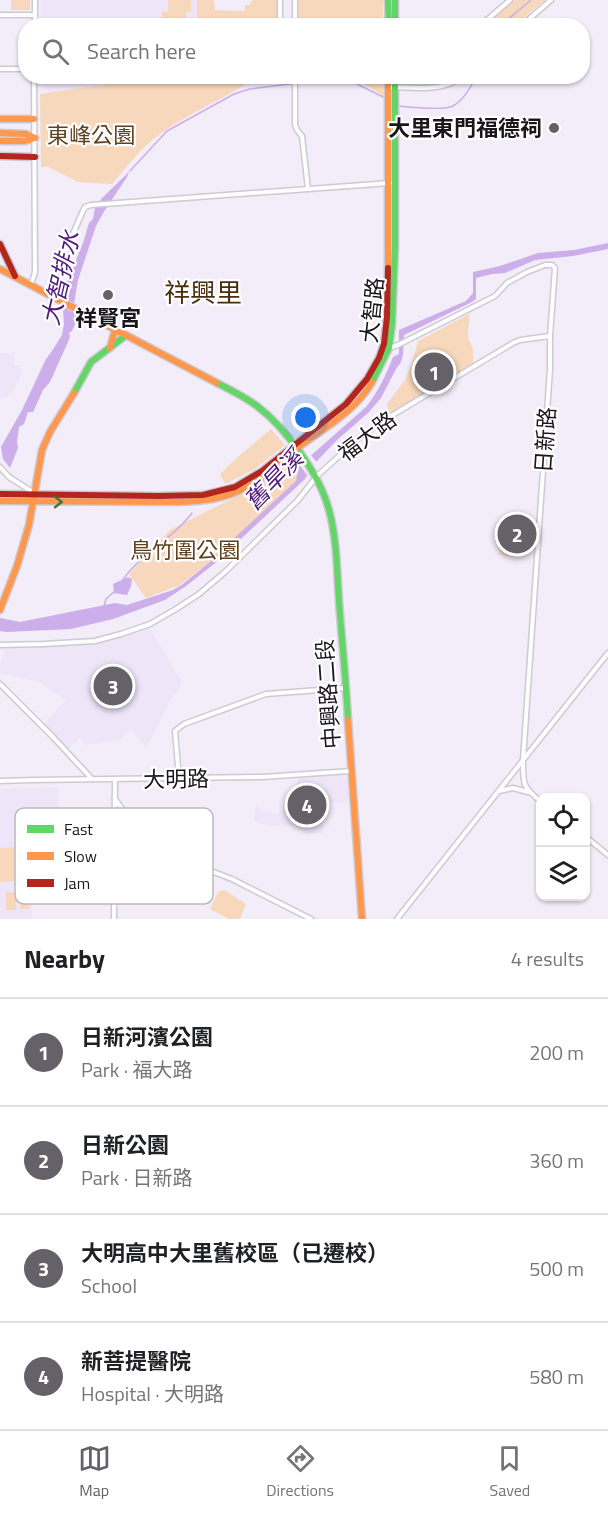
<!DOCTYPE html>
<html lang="en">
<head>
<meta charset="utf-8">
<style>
  body { margin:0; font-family:"Titillium Web","Noto Sans TC",sans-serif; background:#f6f6f6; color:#202124 }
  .controls { position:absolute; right:18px; bottom:18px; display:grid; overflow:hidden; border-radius:12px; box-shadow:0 2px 4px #0004 }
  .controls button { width:54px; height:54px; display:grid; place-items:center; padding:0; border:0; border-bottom:2px solid #e0e0e0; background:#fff; color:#202124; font:30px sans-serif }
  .you { position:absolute; left:306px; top:418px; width:21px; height:21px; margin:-15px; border:4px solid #fff; border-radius:50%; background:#1a73e8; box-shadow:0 0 0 9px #1a73e833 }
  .badge { display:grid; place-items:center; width:39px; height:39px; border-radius:50%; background:#656169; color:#fff; font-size:20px; font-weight:700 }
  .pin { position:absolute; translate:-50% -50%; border:3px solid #fff; box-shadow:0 2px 6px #0006 }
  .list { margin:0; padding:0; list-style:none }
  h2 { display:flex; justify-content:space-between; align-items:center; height:78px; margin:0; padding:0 24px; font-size:26px }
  h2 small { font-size:20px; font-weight:400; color:#757577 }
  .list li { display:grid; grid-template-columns:39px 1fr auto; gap:18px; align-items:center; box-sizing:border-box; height:108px; padding:0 24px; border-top:2px solid #e0e0e0 }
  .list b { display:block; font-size:22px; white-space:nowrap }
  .list p { margin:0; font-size:20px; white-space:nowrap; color:#757577 }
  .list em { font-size:20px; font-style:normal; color:#757577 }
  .icon { flex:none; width:33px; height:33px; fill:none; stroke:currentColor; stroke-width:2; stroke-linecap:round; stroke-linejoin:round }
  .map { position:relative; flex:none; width:608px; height:919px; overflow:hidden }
  .search { position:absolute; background:#fff; box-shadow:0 2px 4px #0004; left:18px; right:18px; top:18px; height:66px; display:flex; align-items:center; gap:15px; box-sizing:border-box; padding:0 21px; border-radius:24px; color:#757577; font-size:22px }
  .sheet { height:510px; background:#fff }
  nav { display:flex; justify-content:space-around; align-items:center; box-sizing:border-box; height:84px; border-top:2px solid #e0e0e0; background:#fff; font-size:16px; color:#757577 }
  nav a { display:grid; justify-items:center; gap:3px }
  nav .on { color:#656169 }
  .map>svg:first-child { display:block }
  .built { fill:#eee5f9 }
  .green { fill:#f8d8bc }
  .water { fill:#cbaeea }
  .pier { fill:#f2edf8 }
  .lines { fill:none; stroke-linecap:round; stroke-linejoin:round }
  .stream { stroke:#cbaeea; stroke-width:1.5 }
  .street-casing { stroke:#cecad2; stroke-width:7 }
  .fast-casing { stroke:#cecad2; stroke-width:9 }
  .slow-casing { stroke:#cecad2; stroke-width:9 }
  .jam-casing { stroke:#cecad2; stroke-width:9 }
  .street { stroke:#fdfcfe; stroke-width:4 }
  .fast { stroke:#63d668; stroke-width:6 }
  .slow { stroke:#ff974d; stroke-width:6 }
  .jam { stroke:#b3261e; stroke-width:6 }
  .oneway { stroke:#3e7642 }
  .poi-dot { fill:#656169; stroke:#fff; stroke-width:2 }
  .labels { text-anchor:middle; stroke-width:4.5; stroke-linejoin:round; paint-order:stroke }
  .poi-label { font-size:22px; font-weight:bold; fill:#19161c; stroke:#fff; text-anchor:end }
  .park-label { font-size:22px; fill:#5d4121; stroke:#fff }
  .street-label { font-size:22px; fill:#19161c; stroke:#fff }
  .water-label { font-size:24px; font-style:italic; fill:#511c7a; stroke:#fff }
  .quarter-label { font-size:26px; fill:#4a2f0f; stroke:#fff }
  .key { fill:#fff; stroke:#bab9bb; stroke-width:1.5 }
  .key-label { font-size:16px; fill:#19161c }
</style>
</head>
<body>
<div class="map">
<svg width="608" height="919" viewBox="0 0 608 919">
  <rect width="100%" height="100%" fill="#f2edf8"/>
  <g class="built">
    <polygon points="41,0 197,0 197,18 198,18 198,25 41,26"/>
    <polygon points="40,76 156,77 50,93 40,81"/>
    <polygon points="0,353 14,353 14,365 21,365 20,380 7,397 0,399"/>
    <polygon points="149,626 181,681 179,690 172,697 146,748 131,729 121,739 86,745 80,737 69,749 44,724 66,700 39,682 0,673 0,663 6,647 55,646 85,644"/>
    <polygon points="340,775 343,776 348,781 349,799 348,801 323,804 323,833 305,834 297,825 269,826 254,821 256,806 261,810 275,814 283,811 292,804 293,789 296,787 299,778"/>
    <polygon points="58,787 59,851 32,886 32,919 0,919 0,789"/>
    <polygon points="127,814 145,835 157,840 190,860 321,919 304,919 197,867 141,836"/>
  </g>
  <g class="green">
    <rect x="11" y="0" width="19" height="10"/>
    <polygon points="168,0 191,0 191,12 186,12 186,25 162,25 162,12 168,12"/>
    <polygon points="197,0 214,0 215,10 245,11 245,5 250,5 250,2 252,2 253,0 278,0 278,25 198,25 198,19 197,18"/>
    <rect x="298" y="0" width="85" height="25"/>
    <polygon points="515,0 545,0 515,25 486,25"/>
    <path d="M156 77 278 76V81L259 84 257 77C226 98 190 112 160 134 141 147 127 167 112 184L78 182 48 167H41L40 94Z"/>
    <path d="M298 77H383V96C371 88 360 80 344 77L298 81Z"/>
    <path d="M410 77V76L456 77C444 86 430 83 415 83Z"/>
    <path d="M469 314C470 321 468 327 468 335 468 341 472 343 473 349 473 353 473 359 473 364L389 415 387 404 405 380 412 363 418 341Z"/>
    <polygon points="271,429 285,445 255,469 225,484 220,474 239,456"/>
    <polygon points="293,461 297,461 301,464 301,475 291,487 211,561 180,585 146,598 129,574 170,530 255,487"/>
    <path d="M502 518 534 520C532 548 535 564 499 554Z"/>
    <path d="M54 846V851L36 852C42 864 39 871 30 880L0 882V848Z"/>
    <polygon points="224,890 246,904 240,919 229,919 210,909 218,892"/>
    <polygon points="6,892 17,893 16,910 6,910"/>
    <polygon points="20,892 30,892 29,909 20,909"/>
  </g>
  <g class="water">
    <polygon points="129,172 127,177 103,213 96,226 78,280 74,304 78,317 72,331 69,333 70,336 68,342 50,382 43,390 34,410 33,412 28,412 24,424 19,427 17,442 18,448 10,468 3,459 1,447 22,410 46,359 52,351 62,335 64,324 62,294 83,243 89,223 93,219 95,208 102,198"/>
    <path d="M608 243V249L573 256 535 260 505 273 492 274 476 278V299L472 302 404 335 403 355 401 362 396 369 381 398 368 413 337 440 315 463 305 479 214 564 186 586 165 600 113 619 71 629 6 632 0 631V618L20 622 115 603 127 605 173 590 183 584 211 561 216 555 296 481 299 466 366 407C378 392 386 375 393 357L399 354V330L466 301 473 293V272L500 266 538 253 574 250Z"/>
    <polygon points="128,577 132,579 131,586 127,595 114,593 113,584"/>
  </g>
  <polygon class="pier" points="311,455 318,464 315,470 307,475 299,464"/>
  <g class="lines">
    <g class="stream">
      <polyline points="500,26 531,0"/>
      <path d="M397 106C408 107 444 111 453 106 464 100 471 86 477 76"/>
      <polyline points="130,171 167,131 234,94 250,89 305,82 347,79 383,97"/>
      <path d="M122 581C140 554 173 539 192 513"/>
      <polyline points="104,607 106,599 114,592"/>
    </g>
    <g class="street-casing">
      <g id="street">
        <polyline points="280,0 280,26"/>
        <polyline points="0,15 35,15"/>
        <polyline points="35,26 35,0"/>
        <polyline points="295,26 295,0"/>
        <polyline points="480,26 510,0"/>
        <polyline points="521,26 551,0"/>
        <polyline points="0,69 26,69"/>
        <polyline points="295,76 295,125 297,130 302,136 308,189"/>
        <path d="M388 87C412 87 443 93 463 76"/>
        <polyline points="31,285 35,272 34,76"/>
        <polyline points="47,294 82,213 85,207 91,205 390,183"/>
        <path d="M383 349 389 348 398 345 495 296 507 283 527 272 545 265H552L555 268 550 336V369L523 760C523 784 522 786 540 801"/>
        <polyline points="0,467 9,477 34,493"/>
        <polyline points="0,645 44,644 95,641 121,634 150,624 176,609 199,594 225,572 298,500 317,476 359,438 381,422 513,343 520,340 550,336"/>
        <polyline points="0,684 53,737 92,779"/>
        <polyline points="179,778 175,731 184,724 266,694 346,688"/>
        <polyline points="0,781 33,780 262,777 351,771"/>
        <polyline points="499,791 513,788 528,792"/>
        <polyline points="115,799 143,838 206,869 232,879 311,919"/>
        <polyline points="586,837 608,855"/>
        <polyline points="114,919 115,780"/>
        <polyline points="397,919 608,653"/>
      </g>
    </g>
    <g class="fast-casing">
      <g id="fast">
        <polyline points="388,0 389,26"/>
        <polyline points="395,0 395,26"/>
        <polyline points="372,382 389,348 392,324 395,247 395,76"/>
        <path d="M217 383C231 390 245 397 257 406 286 428 320 475 329 510 337 539 337 572 339 601 342 641 346 681 348 720"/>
        <polyline points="74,393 91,362 125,336"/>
      </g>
    </g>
    <g class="slow-casing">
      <g id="slow">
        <polyline points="388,76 388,268"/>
        <polyline points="0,119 34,119"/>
        <polyline points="0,133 26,134 35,138"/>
        <polyline points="0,141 25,141 35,138"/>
        <polyline points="0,269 217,383"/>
        <polyline points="110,348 115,330"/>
        <path d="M0 501 178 502C206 501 224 499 249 486 267 477 281 462 296 449 322 429 355 412 372 382"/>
        <polyline points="0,610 17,566 29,525 42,450 50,432 74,393"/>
        <polyline points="348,720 362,919"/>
      </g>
    </g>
    <g class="jam-casing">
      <g id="jam">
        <polyline points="0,156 35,157"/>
        <polyline points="0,244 15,276"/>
        <polyline points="0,494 159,496 203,495 235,487 262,471 346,404 367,379 379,358 384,344 387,317 388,268"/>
      </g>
    </g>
    <use href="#street" class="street"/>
    <use href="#fast" class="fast"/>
    <use href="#slow" class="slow"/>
    <use href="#jam" class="jam"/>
  </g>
  <defs><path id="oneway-chevron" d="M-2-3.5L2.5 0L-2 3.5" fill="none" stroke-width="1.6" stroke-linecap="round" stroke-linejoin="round" transform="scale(1.5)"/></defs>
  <use class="oneway" href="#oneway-chevron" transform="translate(58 502)"/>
  <g class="poi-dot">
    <circle cx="554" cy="128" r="6"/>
    <circle cx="108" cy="295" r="6"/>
  </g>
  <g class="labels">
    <g class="poi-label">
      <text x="542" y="136">大里東門福德祠</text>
      <text x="108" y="326" text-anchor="middle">祥賢宮</text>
    </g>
    <g class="park-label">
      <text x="91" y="143">東峰公園</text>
      <text x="185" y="558">鳥竹圍公園</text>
    </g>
    <g class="street-label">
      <text transform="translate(372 310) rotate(-84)" y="8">大智路</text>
      <text transform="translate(367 436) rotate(-37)" y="8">福大路</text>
      <text transform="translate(545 440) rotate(-86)" y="8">日新路</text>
      <text transform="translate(328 694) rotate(-94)" y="8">中興路二段</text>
      <text transform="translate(176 779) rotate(-1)" y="8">大明路</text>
    </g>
    <g class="water-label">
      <text transform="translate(61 278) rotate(-77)" y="8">大智排水</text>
      <text transform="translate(274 480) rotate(-46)" y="8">舊旱溪</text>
    </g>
    <g class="quarter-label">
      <text x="203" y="302">祥興里</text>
    </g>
  </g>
  <rect x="15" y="808" width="198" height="96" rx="9" class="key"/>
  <rect x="27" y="825" width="27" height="8" fill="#63d668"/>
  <rect x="27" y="852" width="27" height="8" fill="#ff974d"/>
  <rect x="27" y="879" width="27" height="8" fill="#b3261e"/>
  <g class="key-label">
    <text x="64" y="835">Fast</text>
    <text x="64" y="862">Slow</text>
    <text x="64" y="889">Jam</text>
  </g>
</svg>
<div class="controls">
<button><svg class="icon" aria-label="locate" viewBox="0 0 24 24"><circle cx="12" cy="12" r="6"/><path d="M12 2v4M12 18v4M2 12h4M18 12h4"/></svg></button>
<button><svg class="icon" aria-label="layers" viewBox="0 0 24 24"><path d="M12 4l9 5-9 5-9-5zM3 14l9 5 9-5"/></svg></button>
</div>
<div class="you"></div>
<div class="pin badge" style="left:434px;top:372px">1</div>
<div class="pin badge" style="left:517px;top:534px">2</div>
<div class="pin badge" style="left:113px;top:686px">3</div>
<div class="pin badge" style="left:307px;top:805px">4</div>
<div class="search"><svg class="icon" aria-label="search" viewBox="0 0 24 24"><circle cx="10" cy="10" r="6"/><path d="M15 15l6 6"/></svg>Search here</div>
</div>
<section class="sheet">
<h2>Nearby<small>4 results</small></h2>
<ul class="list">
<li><span class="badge">1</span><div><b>日新河濱公園</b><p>Park · 福大路</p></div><em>200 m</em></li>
<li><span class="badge">2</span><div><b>日新公園</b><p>Park · 日新路</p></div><em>360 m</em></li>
<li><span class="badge">3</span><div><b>大明高中大里舊校區（已遷校）</b><p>School</p></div><em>500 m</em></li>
<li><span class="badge">4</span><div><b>新菩提醫院</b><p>Hospital · 大明路</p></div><em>580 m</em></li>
</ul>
</section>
<nav>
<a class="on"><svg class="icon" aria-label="map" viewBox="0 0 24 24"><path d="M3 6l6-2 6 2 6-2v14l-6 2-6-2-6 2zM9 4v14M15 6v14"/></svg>Map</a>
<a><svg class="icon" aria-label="directions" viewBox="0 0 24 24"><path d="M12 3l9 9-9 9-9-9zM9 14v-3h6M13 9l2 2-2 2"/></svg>Directions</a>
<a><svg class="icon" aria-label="saved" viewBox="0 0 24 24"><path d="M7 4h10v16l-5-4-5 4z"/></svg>Saved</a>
</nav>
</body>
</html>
